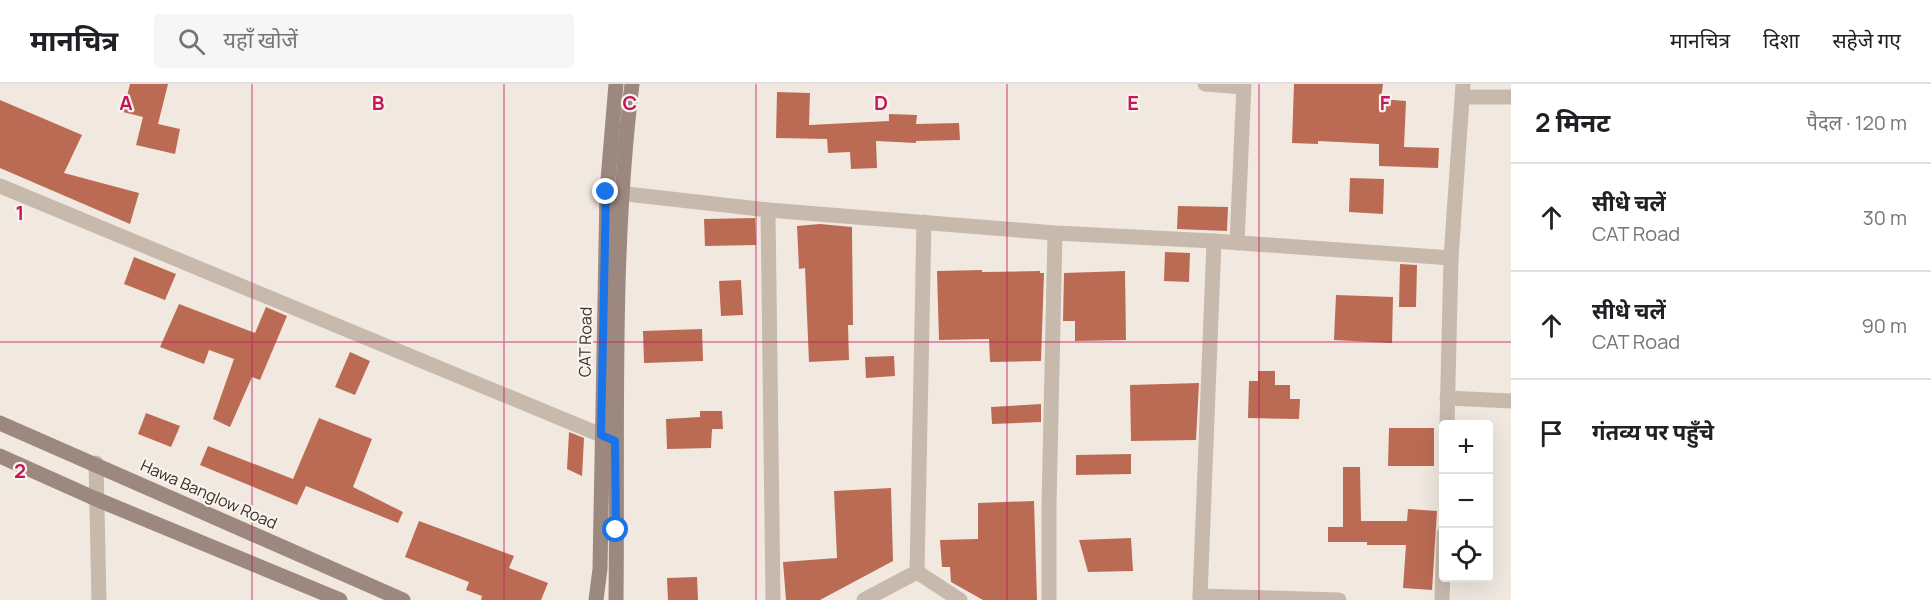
<!DOCTYPE html>
<html lang="hi">
<head>
<meta charset="utf-8">
<style>
  body { margin:0; font-family:Manrope,"Noto Sans Devanagari",sans-serif; background:#f6f6f6; color:#202124 }
  .controls { position:absolute; right:18px; bottom:18px; display:grid; overflow:hidden; border-radius:6px; box-shadow:0 6px 24px #0002 }
  .controls button { width:54px; height:54px; display:grid; place-items:center; padding:0; border:0; border-bottom:2px solid #e0e0e0; background:#fff; color:#202124; font:30px sans-serif }
  .stop { position:absolute; width:18px; height:18px; margin:-14px; border:4px solid #1a73e8; border-radius:50%; background:#fff }
  .stop.end { background:#1a73e8; border-color:#fff; box-shadow:0 2px 6px #0008 }
  .list { margin:0; padding:0; list-style:none }
  h2 { display:flex; justify-content:space-between; align-items:center; height:78px; margin:0; padding:0 24px; font-size:26px }
  h2 small { font-size:20px; font-weight:400; color:#757577 }
  .list li { display:grid; grid-template-columns:39px 1fr auto; gap:18px; align-items:center; box-sizing:border-box; height:108px; padding:0 24px; border-top:2px solid #e0e0e0 }
  .list b { display:block; font-size:22px; white-space:nowrap }
  .list p { margin:0; font-size:20px; white-space:nowrap; color:#757577 }
  .list em { font-size:20px; font-style:normal; color:#757577 }
  .icon { flex:none; width:33px; height:33px; fill:none; stroke:currentColor; stroke-width:2; stroke-linecap:round; stroke-linejoin:round }
  .map { position:relative; flex:none; width:1511px; height:516px; overflow:hidden }
  header { display:flex; align-items:center; gap:36px; box-sizing:border-box; height:84px; padding:0 30px; background:#fff; border-bottom:2px solid #e0e0e0 }
  header strong { font-size:28px }
  nav { display:flex; gap:33px; margin-inline-start:auto; font-size:21px }
  .search { width:420px; height:54px; background:#f6f6f6; display:flex; align-items:center; gap:15px; box-sizing:border-box; padding:0 21px; border-radius:6px; color:#757577; font-size:22px }
  main { display:flex }
  aside { flex:1; background:#fff }
  .map>svg:first-child { display:block }
  .building { fill:#bb6b53 }
  .lines { fill:none; stroke-linecap:round; stroke-linejoin:round }
  .street { stroke:#c8b9ad; stroke-width:15 }
  .secondary { stroke:#9c887e; stroke-width:15 }
  .route { stroke:#1a73e8; stroke-width:8 }
  .grid { fill:none; stroke:#c2185b; stroke-width:1.5; stroke-opacity:0.55 }
  .labels { text-anchor:middle; stroke-width:4.5; stroke-linejoin:round; paint-order:stroke }
  .street-label { font-size:16px; fill:#372e2b; stroke:#f9f3ec }
  .grid-label { font-size:20px; text-anchor:middle; font-weight:bold; fill:#c2185b; stroke:#f9f3ec; stroke-width:4.5; stroke-linejoin:round; paint-order:stroke }
</style>
</head>
<body>
<header>
<strong>मानचित्र</strong>
<div class="search"><svg class="icon" aria-label="search" viewBox="0 0 24 24"><circle cx="10" cy="10" r="6"/><path d="M15 15l6 6"/></svg>यहाँ खोजें</div>
<nav><a>मानचित्र</a><a>दिशा</a><a>सहेजे गए</a></nav>
</header>
<main>
<div class="map">
<svg width="1511" height="516" viewBox="0 0 1511 516">
  <rect width="100%" height="100%" fill="#f1e9e0"/>
  <g class="building">
    <polygon points="130,0 168,0 158,40 180,45 175,70 136,61 143,33 123,28"/>
    <polygon points="1294,0 1383,0 1381,15 1406,17 1404,63 1439,64 1438,84 1379,82 1379,60 1318,57 1318,60 1292,59"/>
    <polygon points="777,8 810,9 809,41 889,37 889,30 917,31 916,40 959,39 960,56 916,57 916,59 876,57 877,84 851,85 850,68 828,69 827,55 776,54"/>
    <polygon points="0,16 82,51 64,89 139,109 130,140 0,84"/>
    <polygon points="1350,94 1384,95 1383,130 1349,128"/>
    <polygon points="1178,122 1228,123 1227,147 1177,145"/>
    <polygon points="755,134 756,161 705,162 704,135"/>
    <polygon points="820,140 852,143 853,241 848,241 849,276 809,278 805,184 799,185 797,142"/>
    <polygon points="1165,168 1190,169 1189,198 1164,197"/>
    <polygon points="134,173 176,190 165,216 124,200"/>
    <polygon points="1400,180 1417,181 1416,223 1399,223"/>
    <polygon points="982,186 982,188 1040,187 1040,189 1044,189 1041,277 990,278 989,255 939,256 937,187"/>
    <polygon points="1125,187 1126,256 1075,257 1075,237 1063,237 1064,189"/>
    <polygon points="741,196 743,231 721,232 719,197"/>
    <polygon points="1336,211 1393,213 1392,259 1334,256"/>
    <polygon points="179,220 255,249 266,223 287,232 260,296 252,293 230,343 213,335 234,275 209,266 204,280 160,263"/>
    <polygon points="702,245 703,277 644,279 643,247"/>
    <polygon points="350,268 370,277 355,311 335,303"/>
    <polygon points="894,272 895,292 866,294 865,273"/>
    <polygon points="1258,287 1275,287 1275,301 1290,301 1290,315 1300,315 1299,335 1248,334 1249,297 1258,297"/>
    <polygon points="1199,299 1196,356 1131,357 1130,301"/>
    <polygon points="1041,320 1041,338 992,340 991,323"/>
    <polygon points="700,327 722,327 723,345 712,345 711,364 667,365 666,335 700,333"/>
    <polygon points="146,329 180,342 171,363 138,350"/>
    <polygon points="319,334 372,355 353,403 403,428 398,439 306,402 297,421 200,381 208,362 293,395"/>
    <polygon points="1389,344 1434,344 1434,382 1388,382"/>
    <polygon points="569,348 584,354 582,392 567,385"/>
    <polygon points="1131,370 1131,390 1076,391 1076,371"/>
    <polygon points="1343,383 1360,383 1361,437 1407,437 1408,425 1437,427 1432,506 1403,504 1406,461 1367,461 1367,458 1328,458 1328,443 1343,443"/>
    <polygon points="891,404 893,477 820,516 786,516 783,478 837,474 834,407"/>
    <polygon points="1034,417 1037,516 983,516 951,498 950,483 942,483 940,456 978,455 978,419"/>
    <polygon points="419,437 514,472 509,484 548,499 541,516 481,516 482,512 466,506 469,498 405,473"/>
    <polygon points="1131,454 1133,487 1088,488 1079,456"/>
    <polygon points="697,493 698,516 668,516 667,494"/>
  </g>
  <g class="lines">
    <g class="street">
      <polyline points="1205,0 1243,3"/>
      <polyline points="1463,13 1511,13"/>
      <polyline points="0,102 613,356"/>
      <polyline points="609,108 768,126 1055,149 1214,157 1451,174 1447,340"/>
      <polyline points="768,126 773,516"/>
      <polyline points="1237,159 1244,0"/>
      <polyline points="1451,174 1463,0"/>
      <polyline points="1447,314 1511,317"/>
      <polyline points="96,379 99,516"/>
      <polyline points="917,488 924,138"/>
      <polyline points="1200,512 1214,157"/>
      <polyline points="864,516 917,488 960,516"/>
      <polyline points="1049,516 1049,421 1055,149"/>
      <polyline points="1200,516 1200,512 1339,516"/>
      <polyline points="1442,516 1444,450"/>
    </g>
    <g class="secondary">
      <polyline points="0,339 403,516"/>
      <polyline points="0,372 96,415 340,516"/>
      <polyline points="596,516 600,485 607,108 616,0"/>
      <path d="M616 516C618 344 611 171 632 0"/>
    </g>
  </g>
  <g class="lines">
    <polyline class="route" points="606,108 601,351 615,357 616,446"/>
  </g>
  <path class="grid" d="M252 0V516M504 0V516M756 0V516M1007 0V516M1259 0V516M0 258H1511"/>
  <g class="labels">
    <g class="street-label">
      <text transform="translate(585 258) rotate(-89)" y="6">CAT Road</text>
      <text transform="translate(209 410) rotate(24)" y="6">Hawa Banglow Road</text>
    </g>
  </g>
  <g class="grid-label">
    <text x="126" y="26">A</text>
    <text x="378" y="26">B</text>
    <text x="630" y="26">C</text>
    <text x="881" y="26">D</text>
    <text x="1133" y="26">E</text>
    <text x="1385" y="26">F</text>
    <text x="20" y="136">1</text>
    <text x="20" y="394">2</text>
  </g>
</svg>
<div class="controls">
<button>+</button>
<button>−</button>
<button><svg class="icon" aria-label="locate" viewBox="0 0 24 24"><circle cx="12" cy="12" r="6"/><path d="M12 2v4M12 18v4M2 12h4M18 12h4"/></svg></button>
</div>
<div class="stop" style="left:616px;top:446px"></div>
<div class="stop end" style="left:606px;top:108px"></div>
</div>
<aside>
<h2>2 मिनट<small>पैदल · 120 m</small></h2>
<ul class="list">
<li><svg class="icon" aria-label="ahead" viewBox="0 0 24 24"><path d="M12 20V5M6 11l6-6 6 6"/></svg><div><b>सीधे चलें</b><p>CAT Road</p></div><em>30 m</em></li>
<li><svg class="icon" aria-label="ahead" viewBox="0 0 24 24"><path d="M12 20V5M6 11l6-6 6 6"/></svg><div><b>सीधे चलें</b><p>CAT Road</p></div><em>90 m</em></li>
<li><svg class="icon" aria-label="arrive" viewBox="0 0 24 24"><path d="M6 21V4h12l-3 4 3 4H6"/></svg><div><b>गंतव्य पर पहुँचे</b></div></li>
</ul>
</aside>
</main>
</body>
</html>
